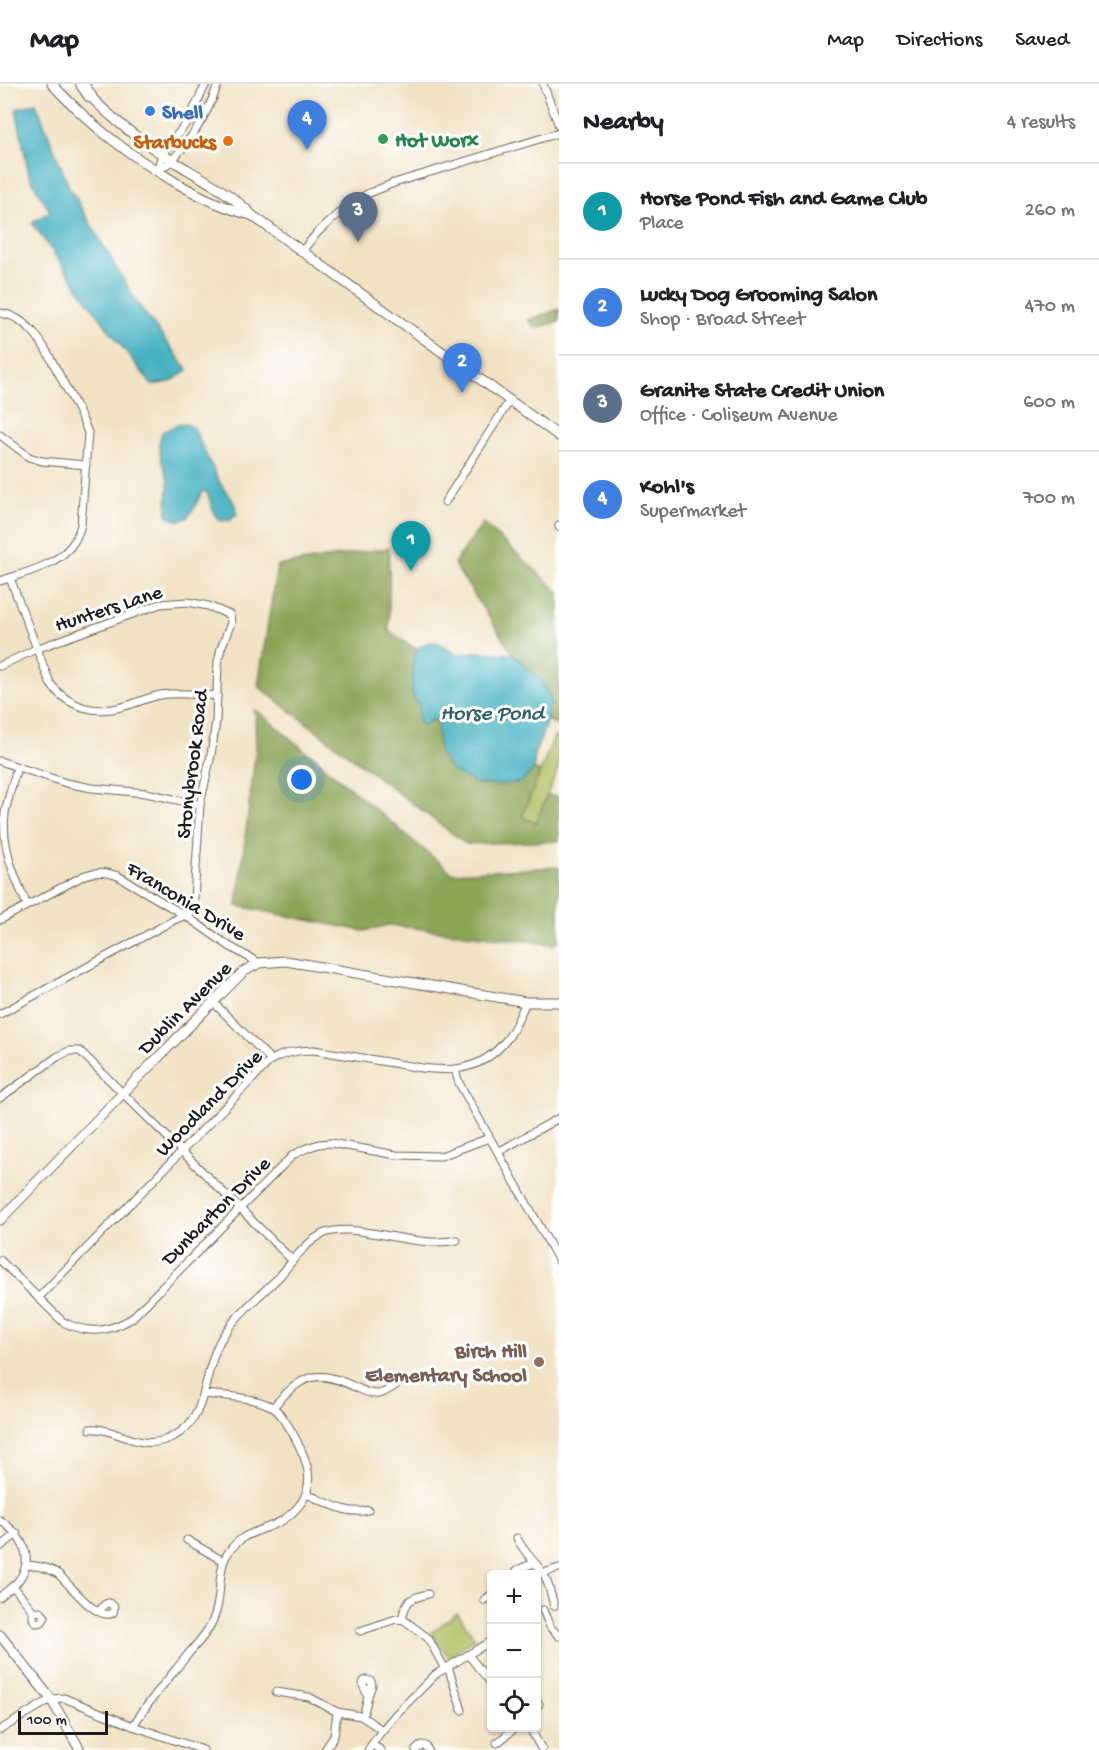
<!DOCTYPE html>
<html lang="en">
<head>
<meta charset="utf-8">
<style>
  body { margin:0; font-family:"Gochi Hand",sans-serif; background:#f2f2f2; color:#202124 }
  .controls { position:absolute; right:18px; bottom:18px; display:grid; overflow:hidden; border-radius:6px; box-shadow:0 2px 4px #0004 }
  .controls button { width:54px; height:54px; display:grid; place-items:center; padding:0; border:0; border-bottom:2px solid #e0e0e0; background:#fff; color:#202124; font:30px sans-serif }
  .scale { position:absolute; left:18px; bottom:15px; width:90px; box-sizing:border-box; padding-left:6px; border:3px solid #1c1c1c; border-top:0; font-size:16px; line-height:21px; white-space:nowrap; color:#1c1c1c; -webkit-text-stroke:4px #fff; paint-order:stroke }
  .you { position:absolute; left:302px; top:696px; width:21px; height:21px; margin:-15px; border:4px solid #fff; border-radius:50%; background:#1a73e8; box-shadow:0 0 0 9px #1a73e833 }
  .badge { display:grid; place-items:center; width:39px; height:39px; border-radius:50%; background:#0f766e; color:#fff; font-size:20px; font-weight:700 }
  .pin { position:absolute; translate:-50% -50px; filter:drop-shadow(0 2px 3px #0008) }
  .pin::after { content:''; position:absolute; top:32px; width:21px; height:18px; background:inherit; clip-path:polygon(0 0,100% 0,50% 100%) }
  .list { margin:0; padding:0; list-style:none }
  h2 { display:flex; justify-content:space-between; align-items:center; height:78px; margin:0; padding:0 24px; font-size:26px }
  h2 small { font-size:20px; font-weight:400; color:#757577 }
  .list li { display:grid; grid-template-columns:39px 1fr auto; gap:18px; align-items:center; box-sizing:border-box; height:96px; padding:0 24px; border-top:2px solid #e0e0e0 }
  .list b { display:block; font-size:22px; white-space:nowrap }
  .list p { margin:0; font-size:20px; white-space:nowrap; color:#757577 }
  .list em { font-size:20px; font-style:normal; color:#757577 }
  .icon { flex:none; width:33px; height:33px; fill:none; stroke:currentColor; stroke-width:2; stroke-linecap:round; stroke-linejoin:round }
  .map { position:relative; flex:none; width:559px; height:1666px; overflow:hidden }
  header { display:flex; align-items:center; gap:36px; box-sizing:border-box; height:84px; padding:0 30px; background:#fff; border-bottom:2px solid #e0e0e0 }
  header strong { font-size:28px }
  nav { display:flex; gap:33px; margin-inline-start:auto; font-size:21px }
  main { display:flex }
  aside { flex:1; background:#fff }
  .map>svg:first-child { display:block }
  .green { fill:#afbd5f; stroke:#666c3e; stroke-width:1.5 }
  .forest { fill:#8ba456; stroke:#546039; stroke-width:1.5 }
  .water { fill:#44b1c1; stroke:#30666e; stroke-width:1.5 }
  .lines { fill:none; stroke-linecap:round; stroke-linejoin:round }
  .street-casing { stroke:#676157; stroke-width:9 }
  .secondary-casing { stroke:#676157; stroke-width:11 }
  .highway-casing { stroke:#676157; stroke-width:14 }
  .street { stroke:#fff; stroke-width:7 }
  .secondary { stroke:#fff; stroke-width:9 }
  .highway { stroke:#fff; stroke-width:12 }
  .shop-dot { fill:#3f7fe0; stroke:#fff; stroke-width:2 }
  .leisure-dot { fill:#2e9e5b; stroke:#fff; stroke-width:2 }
  .food-dot { fill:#e8710a; stroke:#fff; stroke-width:2 }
  .education-dot { fill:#8d6e63; stroke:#fff; stroke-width:2 }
  .labels { text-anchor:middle; stroke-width:6; stroke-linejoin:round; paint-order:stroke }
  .shop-label { font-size:21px; font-weight:bold; fill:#366cbe; stroke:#fff; text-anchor:start }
  .leisure-label { font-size:21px; font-weight:bold; fill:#27864d; stroke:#fff; text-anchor:start }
  .food-label { font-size:21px; font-weight:bold; fill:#c56008; stroke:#fff; text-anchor:end }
  .street-label { font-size:21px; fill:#1c1c1c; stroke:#fff }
  .education-label { font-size:21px; font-weight:bold; fill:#785e54; stroke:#fff; text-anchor:end }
  .water-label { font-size:22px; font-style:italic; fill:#2e5f66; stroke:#fff }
</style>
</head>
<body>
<header>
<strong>Map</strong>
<nav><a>Map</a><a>Directions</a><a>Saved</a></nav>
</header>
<main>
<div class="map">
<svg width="559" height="1666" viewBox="0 0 559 1666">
  <rect width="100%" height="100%" fill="#fff"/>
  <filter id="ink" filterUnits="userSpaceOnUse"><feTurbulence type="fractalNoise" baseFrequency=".0167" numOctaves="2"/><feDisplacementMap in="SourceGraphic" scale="12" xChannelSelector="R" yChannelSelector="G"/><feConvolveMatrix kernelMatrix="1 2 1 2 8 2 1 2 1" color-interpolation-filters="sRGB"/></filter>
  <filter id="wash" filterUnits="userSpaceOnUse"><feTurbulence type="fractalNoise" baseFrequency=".008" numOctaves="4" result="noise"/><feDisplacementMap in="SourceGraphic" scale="24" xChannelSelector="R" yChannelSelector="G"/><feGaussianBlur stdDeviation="1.35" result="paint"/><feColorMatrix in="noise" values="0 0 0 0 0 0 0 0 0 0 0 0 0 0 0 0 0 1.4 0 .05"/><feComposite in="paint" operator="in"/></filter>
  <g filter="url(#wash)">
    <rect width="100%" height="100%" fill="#f1e2c4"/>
    <g class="green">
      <polygon points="554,653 559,655 559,682 536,739 522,733"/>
      <polygon points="457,1529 475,1554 449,1573 431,1549"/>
    </g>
    <g class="forest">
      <polygon points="559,225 559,238 535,244 528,236"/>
      <polygon points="483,439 559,508 559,642 547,636 551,622 526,583 513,570 454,480"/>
      <polygon points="389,464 389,547 416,565 413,580 412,611 419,622 419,638 437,636 439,651 521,698 534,685 540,688 522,733 536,739 547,711 559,713 559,757 466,760 258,602 277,482"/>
      <polygon points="255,625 452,789 559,783 559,858 553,860 388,841 364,847 237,822 256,664"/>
    </g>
    <g class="water">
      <polygon points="36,19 69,103 137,219 188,286 170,298 152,301 106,242 32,139 50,127 29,91 16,25"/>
      <path d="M186 340 194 344C202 362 210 380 219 397 226 411 234 411 237 430L229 436 221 437 215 431 207 408H202C195 421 188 448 167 431L168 395 161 374 159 361 162 348 177 341Z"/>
      <polygon points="429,558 438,559 458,570 476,568 513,570 541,596 548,608 551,622 541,654 534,671 534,685 521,698 498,701 476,700 451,686 439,669 437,636 430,636 424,642 419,638 419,622 412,611 413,580 416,565"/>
    </g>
  </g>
  <g filter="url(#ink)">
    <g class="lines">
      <g class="street-casing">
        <g id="street">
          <polyline points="543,0 559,42"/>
          <path d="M157 87C183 73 209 28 218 0"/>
          <polyline points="157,87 162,70 188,37 206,0"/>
          <polyline points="302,167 318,148 341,127 367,110 394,99 559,49"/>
          <path d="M0 229C13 230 27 240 35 250 45 262 52 277 59 290 69 310 81 329 88 349L81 441C79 448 76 456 71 462 55 482 24 489 0 497"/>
          <polyline points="0,351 29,373 42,377 86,381"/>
          <polyline points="445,418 510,316"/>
          <polyline points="559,441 559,443"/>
          <path d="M10 494 50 599C68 624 96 631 125 622 137 619 148 613 161 611 179 608 199 611 217 612"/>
          <polyline points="0,582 36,565 160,520 188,518 208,522 230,531 231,539 221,564 218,578 216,637 211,671 200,721 194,815 191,829 176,835 0,930"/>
          <polyline points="0,677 66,699 92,704 146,709 200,721"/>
          <path d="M17 683C13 699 8 714 5 729 1 762 14 791 27 821"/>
          <path d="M0 836 85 791C97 787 106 788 118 792L186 832 229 862 259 879"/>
          <polyline points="213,918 271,976"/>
          <polyline points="455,986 459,999 559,1177"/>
          <polyline points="0,1014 57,973 69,967 80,967 292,1176"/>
          <polyline points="498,1068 559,1034"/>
          <path d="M0 1176 63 1238C88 1250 106 1249 131 1235L293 1071 307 1064 319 1060 331 1059 396 1071 441 1072 489 1054"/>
          <path d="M38 1214 271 976C285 968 298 966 314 966 338 970 363 974 387 978 432 986 475 997 507 955 516 944 520 930 526 918"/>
          <path d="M273 1323C303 1290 317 1284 357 1304 364 1307 371 1311 379 1310 385 1309 391 1304 396 1301"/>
          <path d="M90 1345C114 1343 135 1364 161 1357 211 1344 200 1293 220 1257 234 1232 259 1213 279 1193 292 1178 306 1157 325 1149 340 1144 356 1146 371 1149 399 1153 429 1162 457 1156"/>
          <path d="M306 1410C325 1417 348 1432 368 1426"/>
          <path d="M0 1436C20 1450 37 1473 18 1497 13 1503 6 1507 0 1513"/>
          <path d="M517 1454C523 1468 535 1477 543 1489 549 1499 551 1511 554 1522"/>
          <polyline points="187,1456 223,1477"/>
          <polyline points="0,1463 17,1450"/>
          <path d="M26 1481C37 1482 48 1483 58 1490 69 1499 97 1538 113 1529L114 1523C108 1515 103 1521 100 1527"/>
          <polyline points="543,1489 559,1484"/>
          <polyline points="515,1490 517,1486 534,1479"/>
          <path d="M13 1502 34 1528C32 1532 33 1536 36 1539L42 1538 45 1533 40 1527 34 1528"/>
          <polyline points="484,1516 491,1511"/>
          <polyline points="543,1526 550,1543 559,1552"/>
          <path d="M402 1535C406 1516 410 1514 428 1510"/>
          <polyline points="360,1547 396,1535 404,1536 428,1554 445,1585"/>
          <polyline points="469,1572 491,1599"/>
          <polyline points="448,1583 462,1626"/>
          <polyline points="276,1608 309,1613 337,1628 361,1632 382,1646"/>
          <polyline points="536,1623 539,1620"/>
          <polyline points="363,1633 368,1612 372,1601 371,1597 367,1596 364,1597 363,1601 368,1612"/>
          <path d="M133 1642C149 1616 170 1593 189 1569 198 1559 208 1548 213 1536 227 1504 209 1477 244 1453 260 1444 280 1442 293 1428 320 1403 307 1375 292 1348 287 1340 281 1328 272 1323 257 1313 222 1312 204 1310"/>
          <polyline points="530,1644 542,1666"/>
          <polyline points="0,1646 51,1615 64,1614 133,1642 203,1666"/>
          <polyline points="497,1659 515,1644"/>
          <polyline points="372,1661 381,1666"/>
          <polyline points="325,1666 334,1652 337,1628"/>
          <polyline points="368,1666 380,1649 396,1630 436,1590 491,1557"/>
          <polyline points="416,1666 422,1661 426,1662 428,1666"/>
        </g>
      </g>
      <g class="secondary-casing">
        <g id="secondary">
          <path d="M52 0C90 41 126 69 175 98 199 112 223 124 251 131"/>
          <path d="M86 8C112 35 141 58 173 77 201 94 230 108 253 132L559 352"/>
          <polyline points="0,1136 123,1009 243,888 259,879 286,877 526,918 559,918"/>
          <polyline points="0,1551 51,1615 80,1666"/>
        </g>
      </g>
      <g class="highway-casing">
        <polyline id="highway" points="82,0 90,12"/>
      </g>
      <use href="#street" class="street"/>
      <use href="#secondary" class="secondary"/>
      <use href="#highway" class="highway"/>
    </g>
  </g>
  <circle class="shop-dot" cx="150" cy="27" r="6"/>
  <circle class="leisure-dot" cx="383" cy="55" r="6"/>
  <circle class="food-dot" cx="228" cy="57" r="6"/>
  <circle class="education-dot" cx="539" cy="1278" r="6"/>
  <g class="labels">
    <g class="shop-label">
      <text x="162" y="34">Shell</text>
    </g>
    <g class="leisure-label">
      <text x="395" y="62">Hot Worx</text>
    </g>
    <g class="food-label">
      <text x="216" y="64">Starbucks</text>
    </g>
    <g class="street-label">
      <text transform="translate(108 523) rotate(-18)" y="7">Hunters Lane</text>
      <text transform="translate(191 680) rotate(-83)" y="7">Stonybrook Road</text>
      <text transform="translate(187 816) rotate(31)" y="7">Franconia Drive</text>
      <text transform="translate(184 923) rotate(-45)" y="7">Dublin Avenue</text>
      <text transform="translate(208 1018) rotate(-45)" y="7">Woodland Drive</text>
      <text transform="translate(215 1126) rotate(-45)" y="7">Dunbarton Drive</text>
    </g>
    <g class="education-label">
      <text x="527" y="1273">Birch Hill<tspan x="527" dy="24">Elementary School</tspan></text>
    </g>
    <g class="water-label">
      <text x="492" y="635">Horse Pond</text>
    </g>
  </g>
</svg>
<div class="controls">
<button>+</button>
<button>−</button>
<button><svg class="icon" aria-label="locate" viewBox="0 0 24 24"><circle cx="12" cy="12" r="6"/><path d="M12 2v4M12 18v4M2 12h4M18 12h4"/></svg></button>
</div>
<div class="scale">100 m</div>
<div class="you"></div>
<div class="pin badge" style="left:411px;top:487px;background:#0f9aa8">1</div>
<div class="pin badge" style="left:462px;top:309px;background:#3f7fe0">2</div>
<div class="pin badge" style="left:358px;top:158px;background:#5c6f8a">3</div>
<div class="pin badge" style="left:307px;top:66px;background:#3f7fe0">4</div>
</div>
<aside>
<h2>Nearby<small>4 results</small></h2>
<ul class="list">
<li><span class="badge" style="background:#0f9aa8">1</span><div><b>Horse Pond Fish and Game Club</b><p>Place</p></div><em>260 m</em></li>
<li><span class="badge" style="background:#3f7fe0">2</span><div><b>Lucky Dog Grooming Salon</b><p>Shop · Broad Street</p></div><em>470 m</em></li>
<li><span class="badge" style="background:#5c6f8a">3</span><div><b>Granite State Credit Union</b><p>Office · Coliseum Avenue</p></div><em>600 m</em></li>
<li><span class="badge" style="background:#3f7fe0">4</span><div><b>Kohl's</b><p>Supermarket</p></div><em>700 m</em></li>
</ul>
</aside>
</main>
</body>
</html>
